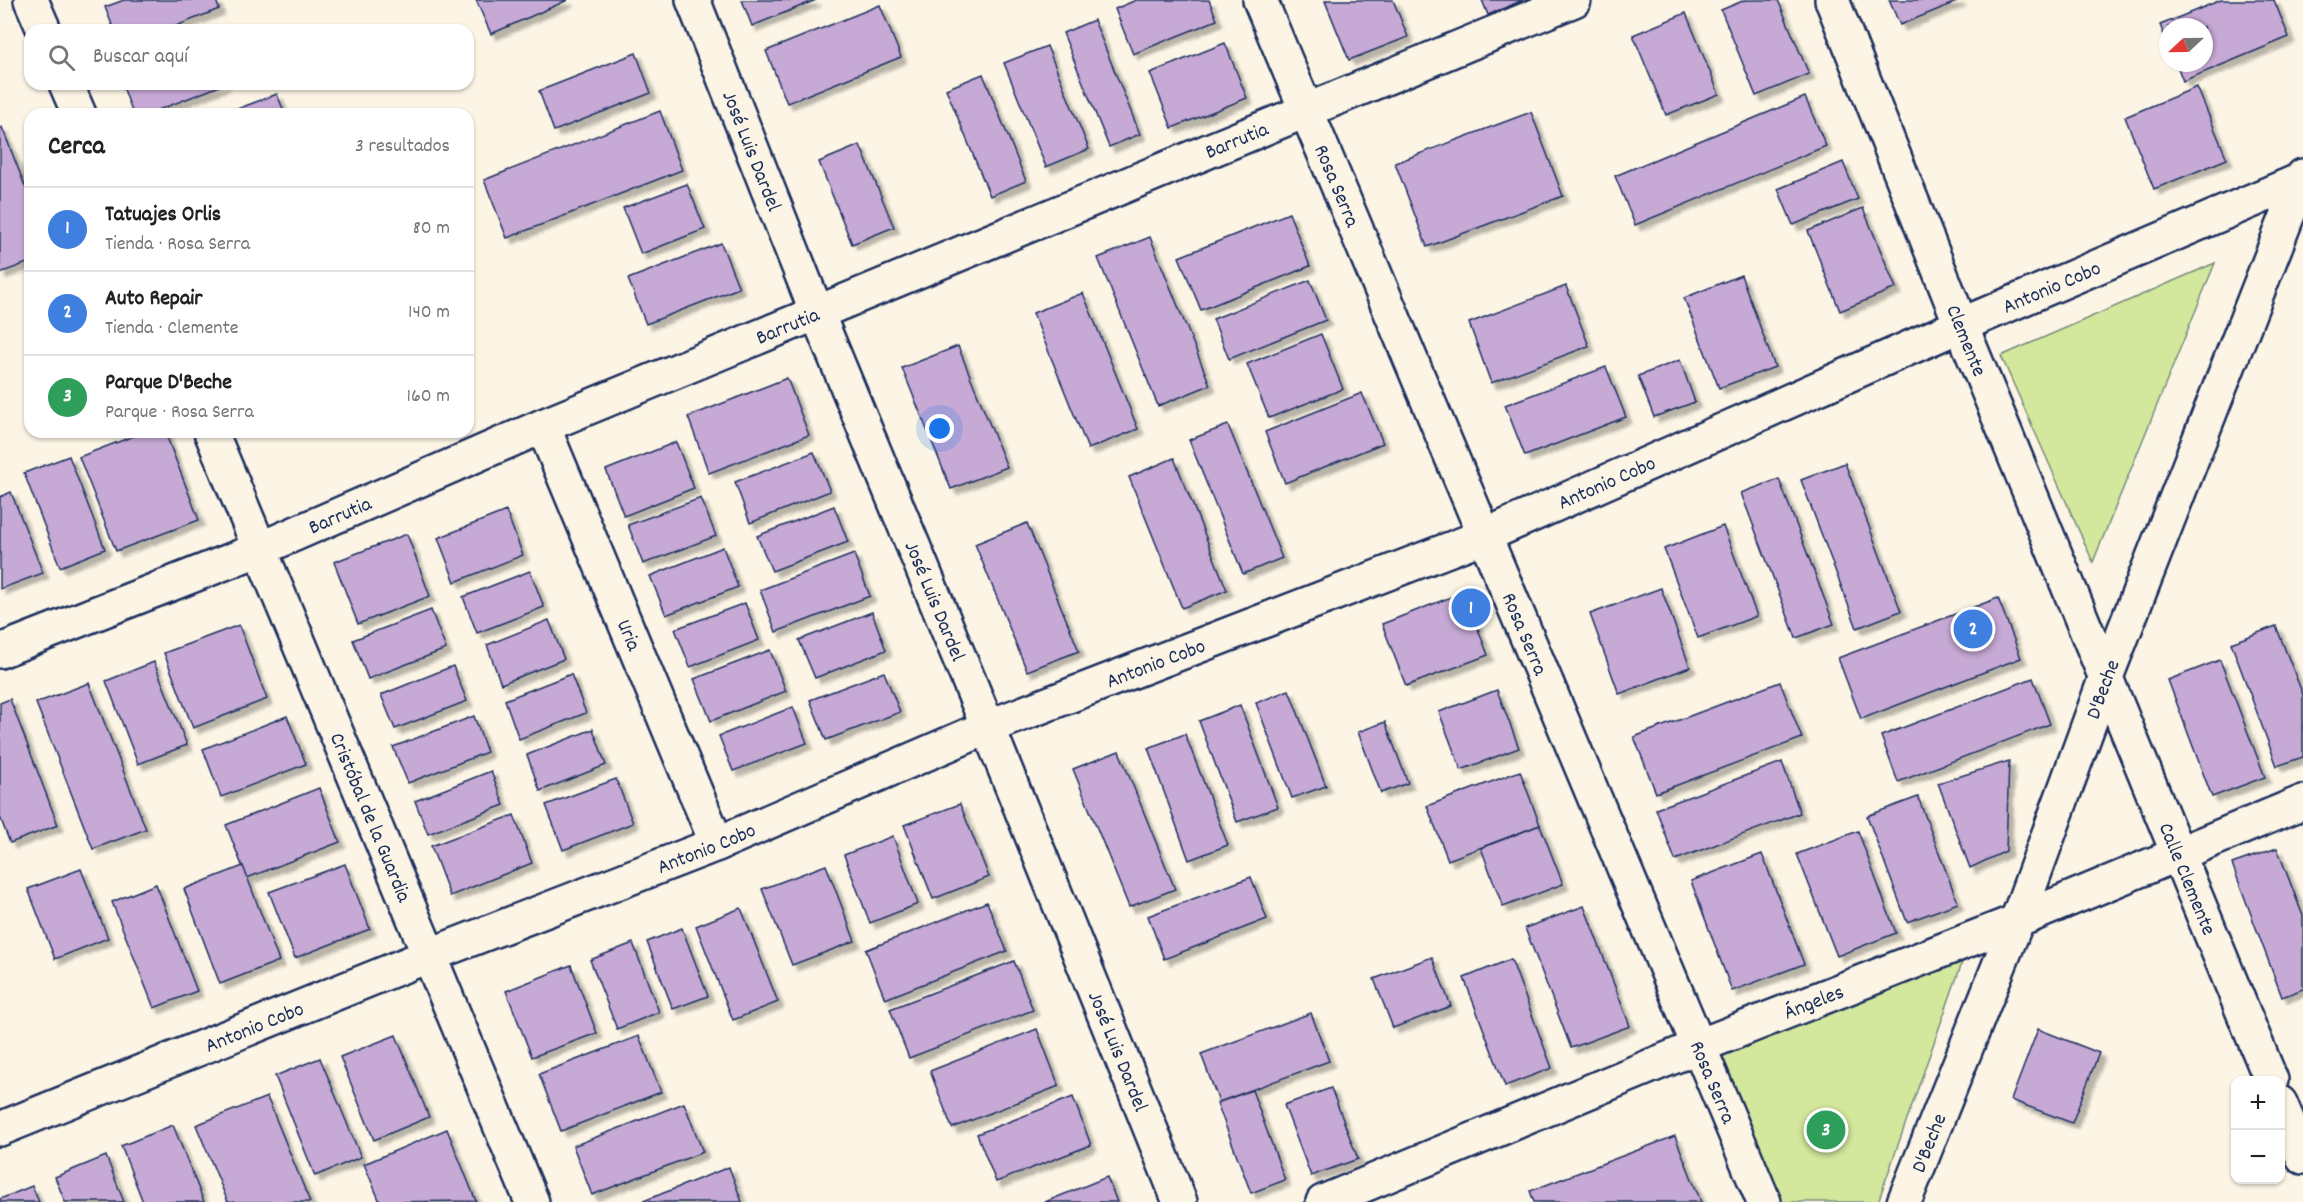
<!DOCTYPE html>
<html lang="es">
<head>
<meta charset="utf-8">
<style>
  body { margin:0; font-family:Dekko,sans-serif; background:#f2f2f2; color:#222 }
  .controls { position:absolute; right:18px; bottom:18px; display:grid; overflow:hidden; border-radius:12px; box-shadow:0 2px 4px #0004 }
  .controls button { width:54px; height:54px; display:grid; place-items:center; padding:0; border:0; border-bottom:2px solid #e0e0e0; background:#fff; color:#222; font:30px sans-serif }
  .compass { position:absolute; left:2159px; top:18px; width:54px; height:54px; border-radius:50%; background:#fff; box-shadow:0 2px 4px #0004; rotate:248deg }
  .you { position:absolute; left:940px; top:429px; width:21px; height:21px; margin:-15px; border:4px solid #fff; border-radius:50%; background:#1a73e8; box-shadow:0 0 0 9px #1a73e833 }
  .badge { display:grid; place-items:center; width:39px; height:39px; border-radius:50%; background:#1f6fb2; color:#fff; font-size:20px; font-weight:700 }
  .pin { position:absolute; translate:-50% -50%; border:3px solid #fff; box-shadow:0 2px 6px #0006 }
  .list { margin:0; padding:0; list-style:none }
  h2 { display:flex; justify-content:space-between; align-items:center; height:78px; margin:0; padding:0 24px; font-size:26px }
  h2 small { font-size:20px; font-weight:400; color:#767676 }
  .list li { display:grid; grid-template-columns:39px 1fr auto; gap:18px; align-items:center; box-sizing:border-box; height:84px; padding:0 24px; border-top:2px solid #e0e0e0 }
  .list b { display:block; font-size:22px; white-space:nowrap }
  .list p { margin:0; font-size:20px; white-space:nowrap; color:#767676 }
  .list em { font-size:20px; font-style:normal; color:#767676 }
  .icon { flex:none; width:33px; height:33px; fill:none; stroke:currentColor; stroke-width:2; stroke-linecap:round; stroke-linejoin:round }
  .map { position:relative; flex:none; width:2303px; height:1202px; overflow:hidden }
  .search { position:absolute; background:#fff; box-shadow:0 2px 4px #0004; left:24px; top:24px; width:450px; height:66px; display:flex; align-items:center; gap:15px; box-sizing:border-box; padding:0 21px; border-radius:18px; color:#767676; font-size:22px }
  .panel { position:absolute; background:#fff; box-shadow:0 2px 4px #0004; left:24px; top:108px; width:450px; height:330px; border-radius:18px }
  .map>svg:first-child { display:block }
  .green { fill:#d3e89c; stroke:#778c7d; stroke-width:1.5 }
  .building { fill:#c6a9d5; stroke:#1b2f5e; stroke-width:1.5; filter:url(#shadow) }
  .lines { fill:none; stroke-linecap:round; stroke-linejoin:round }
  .minor-casing { stroke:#1b2f5e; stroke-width:38 }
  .tertiary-casing { stroke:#1b2f5e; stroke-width:38 }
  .minor { stroke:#fcf5e5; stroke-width:33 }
  .tertiary { stroke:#fcf5e5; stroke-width:33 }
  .labels { text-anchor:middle; stroke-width:4.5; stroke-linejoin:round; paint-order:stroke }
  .street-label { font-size:21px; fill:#1b2f5e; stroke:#fcf5e5 }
</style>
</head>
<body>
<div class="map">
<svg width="2303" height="1202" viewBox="0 0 2303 1202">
  <defs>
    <filter id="shadow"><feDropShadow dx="5.5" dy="5.5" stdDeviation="1.5" flood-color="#0004"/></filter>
  </defs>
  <rect width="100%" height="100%" fill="#fcf5e5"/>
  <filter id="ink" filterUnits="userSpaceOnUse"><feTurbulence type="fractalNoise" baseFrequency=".0167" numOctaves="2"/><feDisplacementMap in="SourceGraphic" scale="12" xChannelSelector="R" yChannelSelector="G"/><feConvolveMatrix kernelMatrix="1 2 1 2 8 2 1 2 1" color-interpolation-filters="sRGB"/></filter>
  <g filter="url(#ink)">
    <g class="green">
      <polygon points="2215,263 2093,562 2001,356"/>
      <polygon points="1964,957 1878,1202 1778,1202 1719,1058"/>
    </g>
    <g class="building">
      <polygon points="124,0 216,0 219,9 166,30 114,30 105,7"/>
      <polygon points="476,0 568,0 491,34"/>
      <polygon points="742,0 816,0 752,26"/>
      <polygon points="1136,0 1209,0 1217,20 1133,54 1115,9"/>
      <polygon points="1327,0 1393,0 1408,37 1349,60 1325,1"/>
      <polygon points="1482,0 1523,0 1488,15"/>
      <polygon points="1745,0 1778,0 1809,74 1756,96 1721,10"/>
      <polygon points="1889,0 1961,0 1900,25"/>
      <polygon points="2221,0 2274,0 2289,37 2183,81 2176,63 2204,63 2204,27 2168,27 2168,45 2160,25"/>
      <polygon points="880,5 901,57 787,103 766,51"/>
      <polygon points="1686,13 1719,94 1666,115 1633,35"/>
      <polygon points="1094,20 1140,134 1109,147 1063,33"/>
      <polygon points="1225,43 1247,98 1172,128 1150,73"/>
      <polygon points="1047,46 1089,149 1046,167 1004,63"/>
      <polygon points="636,53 651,93 554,131 539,91"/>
      <polygon points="983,74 1026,181 990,196 946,89"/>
      <polygon points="122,84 225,84 148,114 133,114"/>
      <polygon points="2197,87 2227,159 2154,189 2125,117"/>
      <polygon points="277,94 285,114 224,114"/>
      <polygon points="1805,97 1826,146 1635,225 1615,176"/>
      <polygon points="660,111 682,170 507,238 484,180"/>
      <polygon points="1531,112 1563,196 1427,247 1395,163"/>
      <polygon points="2,127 30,199 30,262 0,273 0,128"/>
      <polygon points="860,145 894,227 852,244 819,162"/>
      <polygon points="1843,162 1858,199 1793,225 1778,189"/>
      <polygon points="687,184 705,229 641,254 623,208"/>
      <polygon points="1863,208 1896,288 1840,311 1808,231"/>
      <polygon points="1289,213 1310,266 1201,310 1179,257"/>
      <polygon points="1150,237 1210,385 1158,406 1098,258"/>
      <polygon points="721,243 739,288 646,324 628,279"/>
      <polygon points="1741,275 1775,367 1719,388 1684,298"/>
      <polygon points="1310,280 1326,320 1229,359 1213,319"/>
      <polygon points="1566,286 1589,346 1491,383 1469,323"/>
      <polygon points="1083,293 1138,429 1088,449 1033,313"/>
      <polygon points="1321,334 1343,389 1269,418 1247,364"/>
      <polygon points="958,346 1007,467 951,489 902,368"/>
      <polygon points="1680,360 1695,402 1654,417 1638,376"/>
      <polygon points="1606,367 1626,417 1525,456 1505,405"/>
      <polygon points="787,378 809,435 709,473 688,417"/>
      <polygon points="1362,393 1383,443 1285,483 1265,432"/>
      <polygon points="1228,425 1282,558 1243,574 1189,440"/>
      <polygon points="144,432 165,432 199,520 116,551 79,457"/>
      <polygon points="676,442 694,488 624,516 606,470"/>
      <polygon points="814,452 830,491 750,523 735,482"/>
      <polygon points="69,456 105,549 60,567 24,473"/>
      <polygon points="1174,458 1227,590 1182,608 1129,477"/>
      <polygon points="1845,463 1901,611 1857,628 1801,480"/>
      <polygon points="1779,479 1834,624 1796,638 1741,493"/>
      <polygon points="11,492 43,573 0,589 0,497"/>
      <polygon points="701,498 716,536 643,564 628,525"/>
      <polygon points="834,506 848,542 772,571 757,536"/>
      <polygon points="506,511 523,555 455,582 438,538"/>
      <polygon points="1027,523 1079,651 1027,671 975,544"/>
      <polygon points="1723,526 1757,616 1698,638 1664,549"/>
      <polygon points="407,534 430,596 358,624 334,562"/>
      <polygon points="723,547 738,587 666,615 650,576"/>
      <polygon points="854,554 870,596 776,632 760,590"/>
      <polygon points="530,571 544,607 477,633 463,597"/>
      <polygon points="1661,588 1690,667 1619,694 1590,614"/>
      <polygon points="1464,592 1488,655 1406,686 1382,624"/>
      <polygon points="1998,598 2021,658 1861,719 1838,658"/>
      <polygon points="745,603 759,640 690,667 675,629"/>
      <polygon points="431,610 446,649 368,679 353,640"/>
      <polygon points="872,612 886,650 815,678 799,640"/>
      <polygon points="549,620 564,659 501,684 487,645"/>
      <polygon points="239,625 267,699 193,728 164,653"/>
      <polygon points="2276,626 2303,695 2303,757 2277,766 2231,643"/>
      <polygon points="770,650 786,691 711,721 694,679"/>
      <polygon points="2220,660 2265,777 2212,797 2168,680"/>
      <polygon points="154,662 187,745 138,764 106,681"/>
      <polygon points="453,666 467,701 395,729 381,695"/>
      <polygon points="884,672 900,712 826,740 810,700"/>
      <polygon points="571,674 586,713 519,739 505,700"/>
      <polygon points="2033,678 2050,724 1898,782 1881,736"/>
      <polygon points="1780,682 1802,738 1656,793 1634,737"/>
      <polygon points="89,683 146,829 93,849 36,703"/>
      <polygon points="1289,690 1326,786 1292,798 1256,703"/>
      <polygon points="1497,690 1519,748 1461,770 1439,712"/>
      <polygon points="10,699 58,825 10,843 0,817 0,703"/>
      <polygon points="1240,705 1278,807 1237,822 1199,721"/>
      <polygon points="793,707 807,743 733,771 719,736"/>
      <polygon points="287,716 306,764 221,797 203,749"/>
      <polygon points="474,716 487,752 408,783 393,747"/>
      <polygon points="1385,722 1408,783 1381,793 1358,732"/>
      <polygon points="593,729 606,765 540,791 527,755"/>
      <polygon points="1185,734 1228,845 1189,860 1148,748"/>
      <polygon points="1119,751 1175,889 1129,907 1073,769"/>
      <polygon points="2009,761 2006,851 1970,868 1938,783"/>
      <polygon points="1782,762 1800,813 1675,860 1656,809"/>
      <polygon points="491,771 504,805 428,834 415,801"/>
      <polygon points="1520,771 1540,825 1448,860 1427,806"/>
      <polygon points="616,779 633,823 563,850 546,805"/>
      <polygon points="319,788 340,842 247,878 226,825"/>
      <polygon points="1918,797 1958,903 1907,922 1867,816"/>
      <polygon points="960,804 989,877 933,899 904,825"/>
      <polygon points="514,815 532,863 450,896 431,846"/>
      <polygon points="1540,825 1563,884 1503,907 1481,848"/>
      <polygon points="1858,831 1896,933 1837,956 1797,854"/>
      <polygon points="893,836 918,904 870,923 844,855"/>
      <polygon points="2277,848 2303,916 2303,989 2282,997 2232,864"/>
      <polygon points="1762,854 1804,964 1732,991 1691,881"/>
      <polygon points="345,864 370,929 295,958 269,892"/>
      <polygon points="826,865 855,941 792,965 762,889"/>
      <polygon points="243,866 279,961 220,984 184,889"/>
      <polygon points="81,869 108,938 55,959 28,889"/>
      <polygon points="1251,877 1267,919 1164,959 1148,916"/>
      <polygon points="156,884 197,991 154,1008 112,902"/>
      <polygon points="987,902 1007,951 885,999 866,950"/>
      <polygon points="1584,906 1630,1026 1571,1048 1525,928"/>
      <polygon points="741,908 778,1002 733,1020 696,926"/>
      <polygon points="682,928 708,996 673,1009 647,942"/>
      <polygon points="633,943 659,1012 617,1029 590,960"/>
      <polygon points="1432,957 1451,1006 1393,1028 1374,979"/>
      <polygon points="1511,959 1552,1068 1505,1086 1464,978"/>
      <polygon points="1014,961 1033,1010 909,1058 890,1009"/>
      <polygon points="571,965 597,1033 532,1057 506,991"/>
      <polygon points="1311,1013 1329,1061 1219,1102 1201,1054"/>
      <polygon points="1037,1029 1059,1086 952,1128 930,1071"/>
      <polygon points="2038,1029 2099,1053 2072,1123 2011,1100"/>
      <polygon points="396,1035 429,1117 374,1140 340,1057"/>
      <polygon points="639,1036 661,1092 561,1131 539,1074"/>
      <polygon points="320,1058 361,1157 315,1176 275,1076"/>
      <polygon points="1331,1088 1358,1159 1311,1176 1284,1105"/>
      <polygon points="1252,1090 1285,1180 1251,1193 1217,1103"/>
      <polygon points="267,1097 310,1202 228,1202 196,1125"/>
      <polygon points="1073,1097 1091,1145 996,1182 977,1134"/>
      <polygon points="684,1103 703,1152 592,1195 573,1146"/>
      <polygon points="173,1125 204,1202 143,1202 121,1146"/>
      <polygon points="447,1129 476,1201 380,1202 364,1164"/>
      <polygon points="1675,1136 1701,1202 1534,1202 1530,1191"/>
      <polygon points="106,1156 124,1202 65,1202 55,1177"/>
      <polygon points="729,1167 742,1202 641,1202"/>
      <polygon points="1107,1177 1117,1202 1045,1202"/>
      <polygon points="32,1186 39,1202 0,1202 0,1199"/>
    </g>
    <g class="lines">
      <g class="minor-casing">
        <g id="minor">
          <polyline points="31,0 44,30"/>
          <path id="s1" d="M693 0 817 313 988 727 1180 1202"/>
          <path id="s2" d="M1832 0 1961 325 2271 1080"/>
          <polyline points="66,84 79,114"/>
          <path id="s3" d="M543 426 717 844"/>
          <path id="s4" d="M211 432 532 1202"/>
          <path id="s5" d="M0 651 260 549 543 426 1574 0"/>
          <polyline points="2280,1103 2303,1157"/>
          <path id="s6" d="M0 1129 430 955 717 844 988 727 1484 536 1961 325 2303 179"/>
          <path id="s7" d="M1323 1202 1699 1046 2017 921 2303 802"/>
          <path id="s8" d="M1904 1202 2017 921 2106 677 2303 176"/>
        </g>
      </g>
      <g class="tertiary-casing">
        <g id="tertiary">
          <path id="s9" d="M1260 0 1764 1202"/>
        </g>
      </g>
      <use href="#minor" class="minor"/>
      <use href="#tertiary" class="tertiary"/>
    </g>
  </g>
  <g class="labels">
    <g class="street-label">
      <text dy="7" stroke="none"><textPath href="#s5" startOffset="1338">Barrutia</textPath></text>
      <text dy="7" stroke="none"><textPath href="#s1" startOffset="162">José Luis Dardel</textPath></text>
      <text dy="7" stroke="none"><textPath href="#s9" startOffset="201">Rosa Serra</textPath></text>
      <text dy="7" stroke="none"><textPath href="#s6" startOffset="2218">Antonio Cobo</textPath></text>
      <text dy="7" stroke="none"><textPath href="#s5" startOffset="852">Barrutia</textPath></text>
      <text dy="7" stroke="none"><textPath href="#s2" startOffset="366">Clemente</textPath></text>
      <text dy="7" stroke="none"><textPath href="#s6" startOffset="1732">Antonio Cobo</textPath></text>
      <text dy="7" stroke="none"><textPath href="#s5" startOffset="366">Barrutia</textPath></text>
      <text dy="7" stroke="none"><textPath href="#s1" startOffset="648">José Luis Dardel</textPath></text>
      <text dy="7" stroke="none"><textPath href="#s9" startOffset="687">Rosa Serra</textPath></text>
      <text dy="7" stroke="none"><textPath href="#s3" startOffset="226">Uria</textPath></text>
      <text dy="7" stroke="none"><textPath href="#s6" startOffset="1246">Antonio Cobo</textPath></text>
      <text dy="7" stroke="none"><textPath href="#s8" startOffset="550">D'Beche</textPath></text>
      <text dy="7" stroke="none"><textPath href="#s4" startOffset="417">Cristóbal de la Guardia</textPath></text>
      <text dy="7" stroke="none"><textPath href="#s6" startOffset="760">Antonio Cobo</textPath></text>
      <text dy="7" stroke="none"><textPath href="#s2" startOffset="948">Calle Clemente</textPath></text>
      <text dy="7" stroke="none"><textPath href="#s7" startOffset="530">Ángeles</textPath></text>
      <text dy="7" stroke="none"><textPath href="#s6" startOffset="274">Antonio Cobo</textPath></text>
      <text dy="7" stroke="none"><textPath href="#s1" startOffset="1134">José Luis Dardel</textPath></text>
      <text dy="7" stroke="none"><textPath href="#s9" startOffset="1173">Rosa Serra</textPath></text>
      <text dy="7" stroke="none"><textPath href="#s8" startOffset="64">D'Beche</textPath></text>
    </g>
  </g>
</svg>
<div class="controls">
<button>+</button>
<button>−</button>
</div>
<svg class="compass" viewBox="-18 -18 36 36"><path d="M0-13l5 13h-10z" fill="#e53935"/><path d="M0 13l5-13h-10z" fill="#767676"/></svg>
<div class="you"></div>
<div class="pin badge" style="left:1471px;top:608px;background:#3f7fe0">1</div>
<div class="pin badge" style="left:1973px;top:629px;background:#3f7fe0">2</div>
<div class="pin badge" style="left:1826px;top:1130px;background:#2e9e5b">3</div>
<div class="search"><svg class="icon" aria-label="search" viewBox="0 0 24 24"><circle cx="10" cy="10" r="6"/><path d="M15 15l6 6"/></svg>Buscar aquí</div>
<section class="panel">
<h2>Cerca<small>3 resultados</small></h2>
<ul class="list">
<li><span class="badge" style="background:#3f7fe0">1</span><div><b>Tatuajes Orlis</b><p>Tienda · Rosa Serra</p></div><em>80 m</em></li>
<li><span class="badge" style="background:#3f7fe0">2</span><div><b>Auto Repair</b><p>Tienda · Clemente</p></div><em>140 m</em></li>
<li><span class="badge" style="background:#2e9e5b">3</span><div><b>Parque D'Beche</b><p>Parque · Rosa Serra</p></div><em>160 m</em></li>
</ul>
</section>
</div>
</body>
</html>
